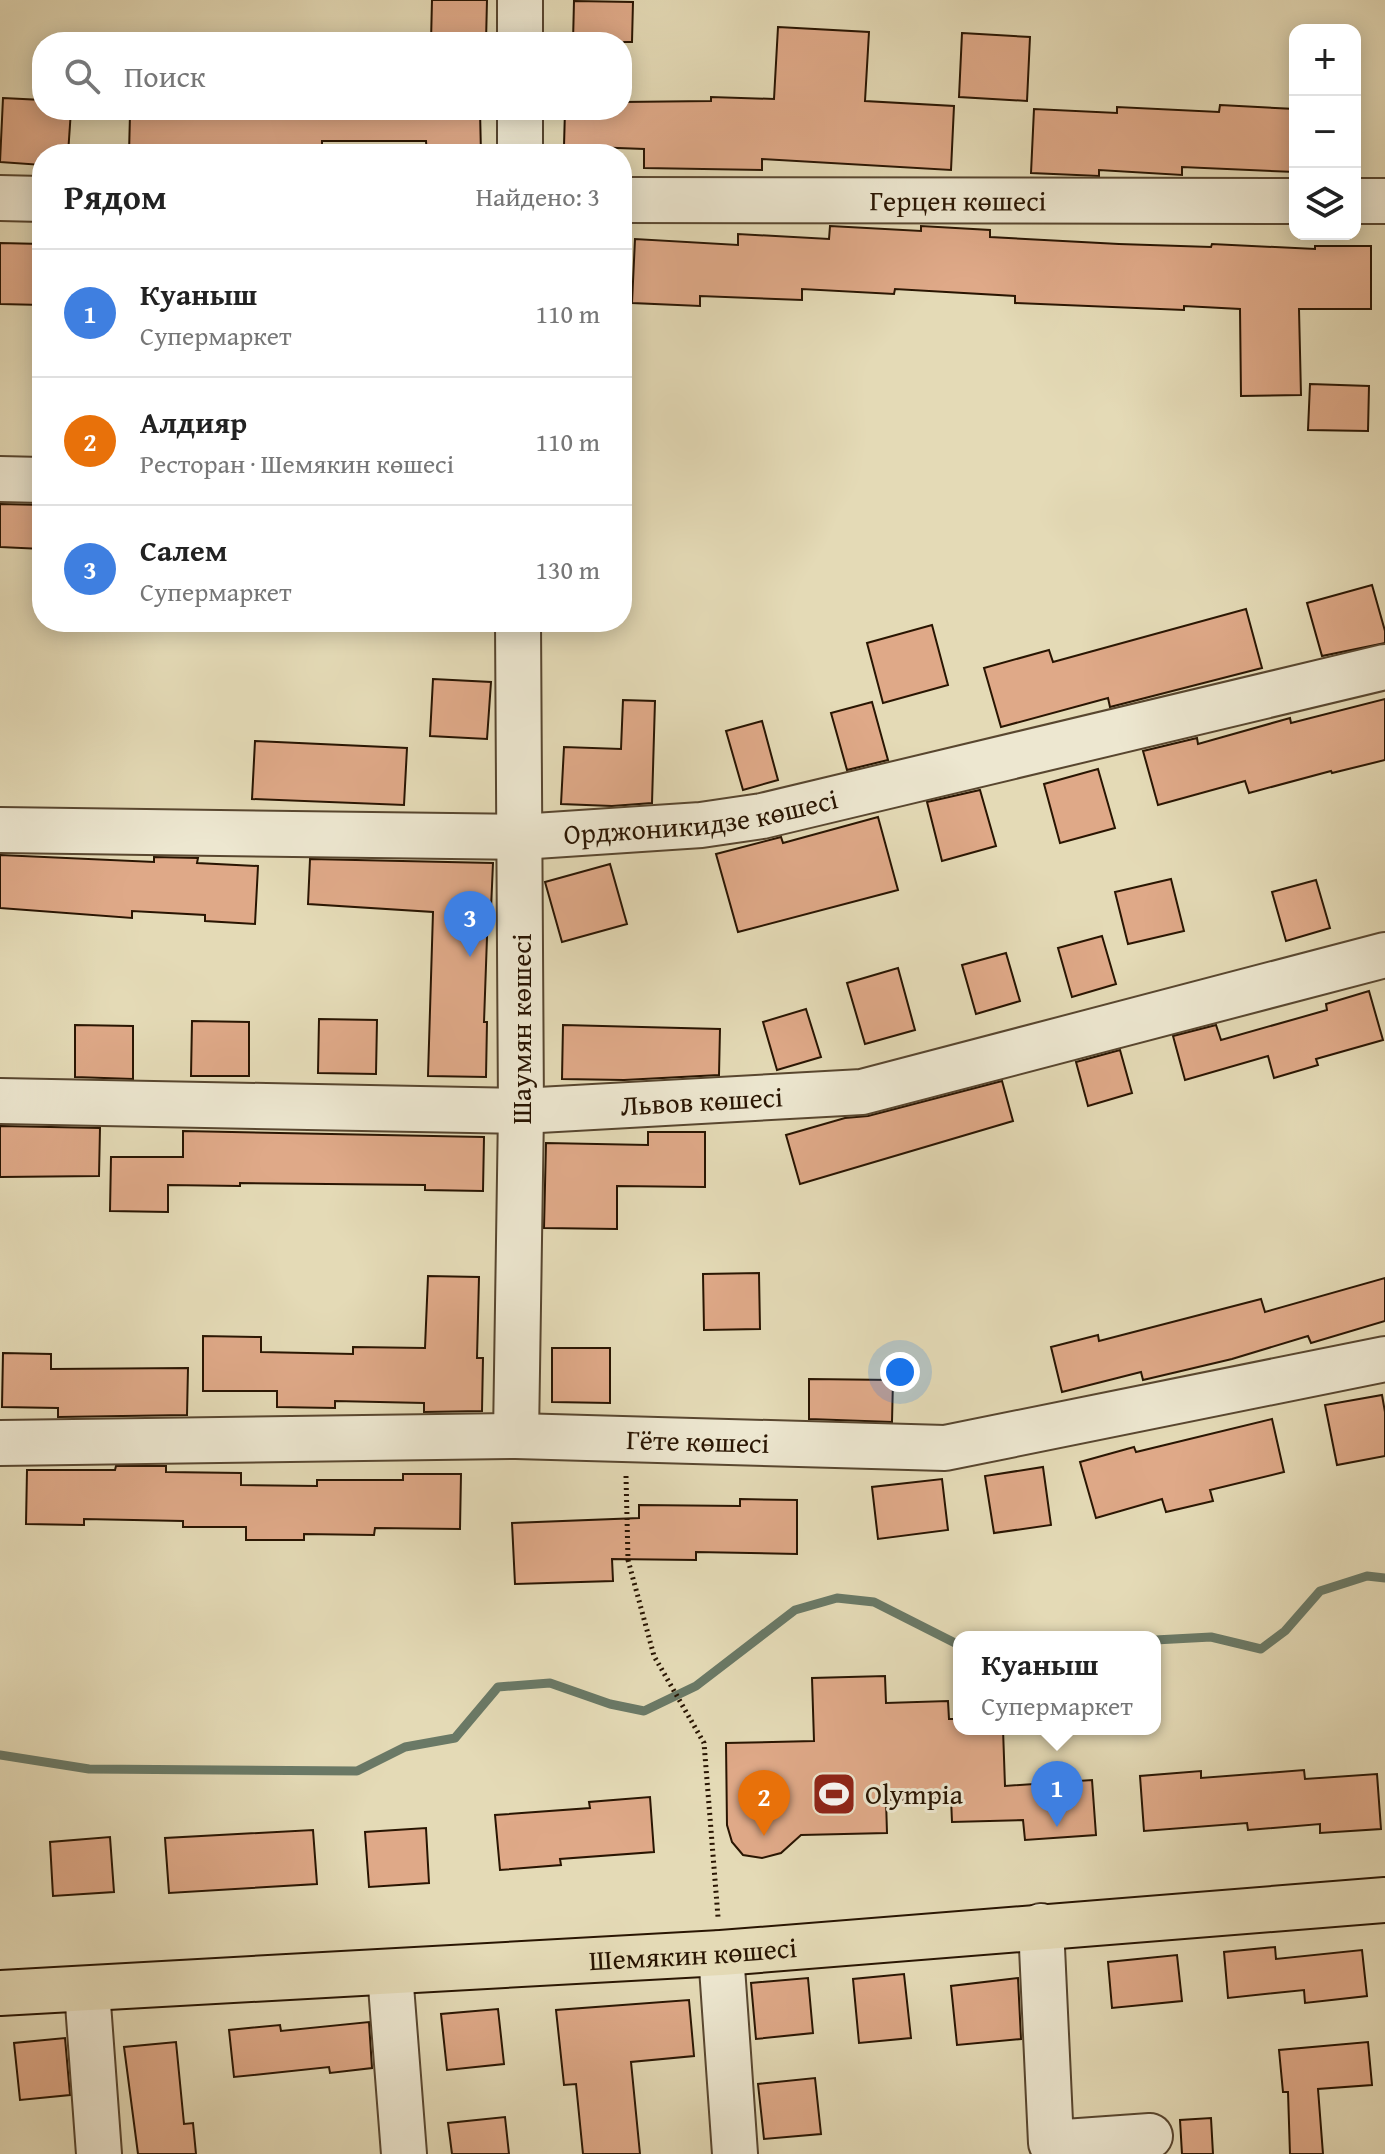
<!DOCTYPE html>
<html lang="ru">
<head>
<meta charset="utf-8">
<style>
  body { margin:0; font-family:"Gentium Book Plus",serif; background:#f2f2f2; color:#222 }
  .controls { position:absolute; right:24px; top:24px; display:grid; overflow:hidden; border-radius:16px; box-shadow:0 4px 20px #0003 }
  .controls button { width:72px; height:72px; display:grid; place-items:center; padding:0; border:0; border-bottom:2px solid #e0e0e0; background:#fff; color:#222; font:40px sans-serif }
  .you { position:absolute; left:900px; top:1372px; width:28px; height:28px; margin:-20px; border:6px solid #fff; border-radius:50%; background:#1a73e8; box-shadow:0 0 0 12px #1a73e833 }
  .badge { display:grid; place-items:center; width:52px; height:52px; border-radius:50%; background:#8f2418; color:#fff; font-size:26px; font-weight:700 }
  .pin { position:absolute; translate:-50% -66px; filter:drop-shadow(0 2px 4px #0008) }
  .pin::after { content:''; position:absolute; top:42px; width:28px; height:24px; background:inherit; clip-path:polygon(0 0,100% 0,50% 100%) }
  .popup { position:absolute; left:953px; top:1631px; width:208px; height:104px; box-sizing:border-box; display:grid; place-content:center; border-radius:16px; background:#fff; filter:drop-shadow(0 2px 6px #0005); font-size:26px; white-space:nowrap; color:#767676 }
  .popup b { font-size:30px; color:#222 }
  .popup::after { content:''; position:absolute; left:50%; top:100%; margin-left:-16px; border:16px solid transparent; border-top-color:#fff }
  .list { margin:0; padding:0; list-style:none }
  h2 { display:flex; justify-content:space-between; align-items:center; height:104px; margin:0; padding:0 32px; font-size:34px }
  h2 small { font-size:26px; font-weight:400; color:#767676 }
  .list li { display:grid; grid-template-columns:52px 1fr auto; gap:24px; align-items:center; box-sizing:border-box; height:128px; padding:0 32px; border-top:2px solid #e0e0e0 }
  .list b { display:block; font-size:30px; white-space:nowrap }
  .list p { margin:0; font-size:26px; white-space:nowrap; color:#767676 }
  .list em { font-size:26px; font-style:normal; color:#767676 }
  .icon { flex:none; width:44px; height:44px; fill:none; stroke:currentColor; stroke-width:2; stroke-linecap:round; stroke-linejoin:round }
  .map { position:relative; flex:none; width:1385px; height:2154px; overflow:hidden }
  .search { position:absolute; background:#fff; box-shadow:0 4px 20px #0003; left:32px; top:32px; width:600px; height:88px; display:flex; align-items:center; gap:20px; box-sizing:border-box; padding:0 28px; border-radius:32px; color:#767676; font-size:30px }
  .panel { position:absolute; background:#fff; box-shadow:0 4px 20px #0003; left:32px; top:144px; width:600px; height:488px; border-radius:32px }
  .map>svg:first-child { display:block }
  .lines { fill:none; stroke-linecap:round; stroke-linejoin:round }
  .stream { stroke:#6a7966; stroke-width:9 }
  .building { fill:#dfa988; stroke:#291502; stroke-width:2 }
  .minor-casing { stroke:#58462f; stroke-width:48 }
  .major-casing { stroke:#291502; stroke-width:48 }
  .path { stroke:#291502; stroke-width:5; stroke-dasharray:2 4; stroke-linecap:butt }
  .minor { stroke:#ede7d0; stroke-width:44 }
  .major { stroke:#e4dab6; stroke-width:44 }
  .labels { text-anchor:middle; stroke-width:6; stroke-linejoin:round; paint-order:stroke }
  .street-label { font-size:28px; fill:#291502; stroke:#ede7d0 }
  .poi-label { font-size:28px; fill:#291502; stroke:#ede7d0; text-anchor:start }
</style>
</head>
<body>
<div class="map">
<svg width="1385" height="2154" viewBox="0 0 1385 2154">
  <rect width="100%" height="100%" fill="#e4dab6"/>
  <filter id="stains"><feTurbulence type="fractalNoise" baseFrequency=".0025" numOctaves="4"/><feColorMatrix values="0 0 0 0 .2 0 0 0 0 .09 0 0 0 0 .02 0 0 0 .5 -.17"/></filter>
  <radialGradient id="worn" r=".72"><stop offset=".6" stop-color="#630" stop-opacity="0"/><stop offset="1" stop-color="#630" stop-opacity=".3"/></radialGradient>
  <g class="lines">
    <g class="stream">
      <polyline points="1155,1640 1211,1637 1261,1649 1285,1631 1320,1591 1367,1576 1385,1578"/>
      <polyline points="0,1755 89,1769 357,1771 405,1747 455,1738 498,1687 550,1683 610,1704 644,1711 696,1686 795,1610 837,1598 874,1602 959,1645"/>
    </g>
  </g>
  <g class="building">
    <polygon points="432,0 487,0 486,42 431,42"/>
    <polygon points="574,1 633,2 632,42 573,42"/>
    <polygon points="778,27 869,32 865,101 954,106 951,170 762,159 762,170 644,168 644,149 564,146 565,110 622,110 622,102 711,101 711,97 774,99"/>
    <polygon points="962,33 1030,37 1027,101 959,97"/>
    <polygon points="3,98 42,100 42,110 71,110 68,154 42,154 42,165 0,162"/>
    <polygon points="1220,105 1295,109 1295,172 1182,167 1182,175 1099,170 1099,176 1031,173 1034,109 1117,113 1117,107 1219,112"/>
    <polygon points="206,110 253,113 253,115 347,116 347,110 480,110 481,154 427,154 426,141 322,141 322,154 129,154 130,114 205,116"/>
    <polygon points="830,226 921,231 921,226 990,230 990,237 1119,244 1211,247 1212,244 1315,249 1315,246 1371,246 1371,309 1299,309 1301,395 1241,396 1240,309 1184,306 1184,310 1015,303 1015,296 895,289 894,294 802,289 802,300 700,296 700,306 632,303 635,239 738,245 738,234 829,239"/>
    <polygon points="0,243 42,244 42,305 0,304"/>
    <polygon points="1310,384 1369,386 1368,431 1308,430"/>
    <polygon points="0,504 42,505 42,549 0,547"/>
    <polygon points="1372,585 1385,631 1385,643 1322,656 1307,603"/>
    <polygon points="1246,609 1262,668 1110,707 1108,698 1001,727 984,668 1049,650 1053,662"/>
    <polygon points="932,625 948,685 883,703 867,643"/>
    <polygon points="433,679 491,682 487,739 430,736"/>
    <polygon points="1385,699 1385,760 1332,773 1331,771 1249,793 1245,781 1158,805 1143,751 1197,738 1198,744 1290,718 1291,723"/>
    <polygon points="623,700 655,701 652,803 612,806 561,804 564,747 621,749"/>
    <polygon points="872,702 888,760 847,770 831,713"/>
    <polygon points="762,721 778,780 743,790 726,731"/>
    <polygon points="255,741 407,748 404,805 252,799"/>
    <polygon points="1098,769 1115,828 1060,843 1044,784"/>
    <polygon points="980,790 996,846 942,861 927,802"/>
    <polygon points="878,817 898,890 738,932 716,854 781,837 783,843"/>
    <polygon points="0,855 154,862 154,857 198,858 197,863 258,866 255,924 205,921 205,915 132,911 132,918 0,908"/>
    <polygon points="310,859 493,863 491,909 488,909 484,1022 487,1022 486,1077 428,1076 433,912 308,904"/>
    <polygon points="610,864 627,924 562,942 545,882"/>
    <polygon points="1171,879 1184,931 1128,944 1115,892"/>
    <polygon points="1316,880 1330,928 1286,941 1272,892"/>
    <polygon points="1102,936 1116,984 1072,997 1058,948"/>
    <polygon points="1006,953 1020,1001 976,1014 962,965"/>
    <polygon points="898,968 915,1030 865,1044 847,983"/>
    <polygon points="1369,991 1383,1040 1316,1059 1318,1065 1274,1078 1268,1056 1185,1080 1173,1036 1216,1025 1221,1040 1327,1010 1326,1004"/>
    <polygon points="806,1009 821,1057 777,1070 763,1022"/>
    <polygon points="319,1019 377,1020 376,1074 318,1073"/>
    <polygon points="192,1021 249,1022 249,1076 191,1076"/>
    <polygon points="75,1025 133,1026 133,1079 75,1077"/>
    <polygon points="563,1025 720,1029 719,1075 624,1080 562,1079"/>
    <polygon points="1120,1050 1132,1093 1088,1106 1076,1062"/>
    <polygon points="1002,1081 1013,1121 800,1184 786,1135 845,1118 868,1116"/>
    <polygon points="0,1126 100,1128 99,1176 0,1177"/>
    <polygon points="183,1131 484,1137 483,1191 425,1190 425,1185 240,1183 240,1186 168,1185 168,1212 110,1211 111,1157 183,1157"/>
    <polygon points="648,1132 705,1132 705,1187 617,1186 617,1229 544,1228 546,1143 648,1145"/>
    <polygon points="759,1273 760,1329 704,1330 703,1274"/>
    <polygon points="428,1276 479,1277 477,1358 483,1358 482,1411 424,1412 424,1403 335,1401 335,1408 277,1407 277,1391 203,1391 203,1336 261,1337 261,1352 353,1354 353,1347 425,1348"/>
    <polygon points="1385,1278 1385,1321 1311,1343 1308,1336 1232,1359 1143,1380 1141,1372 1062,1392 1051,1347 1098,1335 1099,1341 1261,1299 1265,1312"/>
    <polygon points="552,1348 610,1348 610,1403 552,1402"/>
    <polygon points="3,1353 51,1354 51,1369 188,1368 187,1415 58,1417 58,1408 2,1407"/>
    <polygon points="809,1379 893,1380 892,1422 809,1419"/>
    <polygon points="1382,1395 1385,1412 1385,1456 1337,1465 1325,1405"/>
    <polygon points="1272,1419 1284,1472 1210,1490 1213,1501 1166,1512 1162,1499 1096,1518 1080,1462 1134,1447 1136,1452"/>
    <polygon points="116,1466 166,1466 166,1472 241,1473 241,1485 317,1486 317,1480 403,1480 403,1474 461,1474 460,1529 375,1528 374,1535 304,1534 304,1540 246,1540 246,1527 183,1527 183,1521 84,1519 84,1525 26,1524 27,1470 115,1470"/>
    <polygon points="1043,1467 1051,1525 994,1533 985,1476"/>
    <polygon points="942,1479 948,1530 878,1539 872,1487"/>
    <polygon points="740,1499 797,1500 797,1554 696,1552 696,1560 612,1559 613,1581 515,1584 512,1523 639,1518 639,1505 740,1506"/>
    <polygon points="885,1676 886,1703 948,1701 949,1719 959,1719 959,1729 1003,1729 1005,1786 1092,1780 1096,1835 1025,1840 1023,1820 952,1822 951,1798 886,1800 887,1833 801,1835 781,1853 762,1858 743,1855 732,1842 727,1825 726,1743 814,1741 812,1678"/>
    <polygon points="1304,1770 1305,1779 1377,1774 1381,1829 1320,1833 1320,1824 1248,1830 1247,1823 1144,1831 1140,1776 1201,1771 1201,1778"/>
    <polygon points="650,1797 654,1852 560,1859 561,1865 500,1870 495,1815 590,1808 589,1802"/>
    <polygon points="426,1828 429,1883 369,1887 365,1832"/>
    <polygon points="313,1830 317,1884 169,1893 165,1838"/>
    <polygon points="110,1837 114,1892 53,1896 50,1842"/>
    <polygon points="1275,1947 1276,1959 1362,1950 1367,1996 1305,2003 1304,1990 1228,1998 1224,1952"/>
    <polygon points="1177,1955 1182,2001 1112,2008 1108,1962"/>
    <polygon points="904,1974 911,2038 859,2043 853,1979"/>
    <polygon points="808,1978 813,2033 756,2039 751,1983"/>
    <polygon points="1018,1978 1021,2039 957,2045 951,1986"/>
    <polygon points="689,2000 694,2056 631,2062 640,2154 583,2154 576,2084 564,2085 556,2010"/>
    <polygon points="498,2009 504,2064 447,2070 441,2014"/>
    <polygon points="369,2022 372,2068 330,2073 329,2067 234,2077 229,2030 280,2025 281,2031"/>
    <polygon points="65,2038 70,2095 20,2100 14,2043"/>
    <polygon points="176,2042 184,2124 193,2123 196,2154 138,2154 124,2047"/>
    <polygon points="1368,2042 1372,2085 1318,2089 1323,2154 1290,2154 1288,2092 1283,2092 1279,2050"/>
    <polygon points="815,2078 821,2134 764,2139 758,2084"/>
    <polygon points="505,2117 509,2154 452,2154 448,2123"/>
    <polygon points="1211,2118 1213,2154 1182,2154 1180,2120"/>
  </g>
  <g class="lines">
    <g class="minor-casing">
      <g id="minor">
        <polyline points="520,42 520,0"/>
        <polyline points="520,154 520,110"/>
        <polyline points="0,198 42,199"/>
        <path id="s1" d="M622 200 1295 201"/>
        <polyline points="1355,201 1385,201"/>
        <polyline points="0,479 42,480"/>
        <path id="s2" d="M0 830 520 837 701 825 762 816 1385 667"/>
        <path id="s3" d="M0 1101 521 1111 862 1092 1385 955"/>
        <polyline points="516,1436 521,1111 518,622"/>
        <path id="s4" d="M0 1443 516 1436 945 1448 1385 1359"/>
        <polyline points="1041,1926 1051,2143 1150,2136"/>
        <polyline points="721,1953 735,2154"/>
        <polyline points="390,1973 404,2154"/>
        <polyline points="87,1990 99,2154"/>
      </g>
    </g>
    <g class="major-casing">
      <g id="major">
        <path id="s5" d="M0 1993 721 1953 1385 1900"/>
      </g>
    </g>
    <polyline class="path" points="626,1476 628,1560 654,1656 704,1743 718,1917"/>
    <use href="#minor" class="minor"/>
    <use href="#major" class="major"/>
  </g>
  <defs>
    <g id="stadium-square" transform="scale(2.3)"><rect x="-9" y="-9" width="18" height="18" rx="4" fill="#8f2418" stroke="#ede7d0"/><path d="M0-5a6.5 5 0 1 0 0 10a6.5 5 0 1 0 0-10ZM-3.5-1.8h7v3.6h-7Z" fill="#fff"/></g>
  </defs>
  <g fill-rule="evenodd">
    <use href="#stadium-square" x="834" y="1794"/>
  </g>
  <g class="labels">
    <g class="street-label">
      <text dy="10" stroke="none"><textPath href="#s1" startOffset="336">Герцен көшесі</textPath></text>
      <text dy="10" stroke="none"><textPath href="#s2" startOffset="702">Орджоникидзе көшесі</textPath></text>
      <text transform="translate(521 1029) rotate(-90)" y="10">Шаумян көшесі</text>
      <text dy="10" stroke="none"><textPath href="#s3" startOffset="702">Львов көшесі</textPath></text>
      <text dy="10" stroke="none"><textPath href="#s4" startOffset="698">Гёте көшесі</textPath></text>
      <text dy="10" stroke="none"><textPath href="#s5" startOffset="694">Шемякин көшесі</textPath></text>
    </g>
    <g class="poi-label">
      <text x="865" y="1804">Olympia</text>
    </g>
  </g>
  <rect width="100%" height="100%" filter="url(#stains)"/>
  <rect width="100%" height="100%" fill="url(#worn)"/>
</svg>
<div class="controls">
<button>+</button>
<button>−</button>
<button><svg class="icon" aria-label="layers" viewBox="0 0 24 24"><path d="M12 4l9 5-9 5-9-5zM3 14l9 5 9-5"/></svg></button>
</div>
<div class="you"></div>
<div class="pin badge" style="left:1057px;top:1827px;background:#3f7fe0">1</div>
<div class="popup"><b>Куаныш</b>Супермаркет</div>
<div class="pin badge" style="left:764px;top:1836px;background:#e8710a">2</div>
<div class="pin badge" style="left:470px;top:957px;background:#3f7fe0">3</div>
<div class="search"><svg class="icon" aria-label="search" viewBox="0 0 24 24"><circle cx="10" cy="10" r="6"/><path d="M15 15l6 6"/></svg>Поиск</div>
<section class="panel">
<h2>Рядом<small>Найдено: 3</small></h2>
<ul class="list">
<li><span class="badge" style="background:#3f7fe0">1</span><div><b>Куаныш</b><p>Супермаркет</p></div><em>110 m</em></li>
<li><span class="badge" style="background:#e8710a">2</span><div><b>Алдияр</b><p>Ресторан · Шемякин көшесі</p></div><em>110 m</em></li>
<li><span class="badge" style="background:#3f7fe0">3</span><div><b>Салем</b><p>Супермаркет</p></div><em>130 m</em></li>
</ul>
</section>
</div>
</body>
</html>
